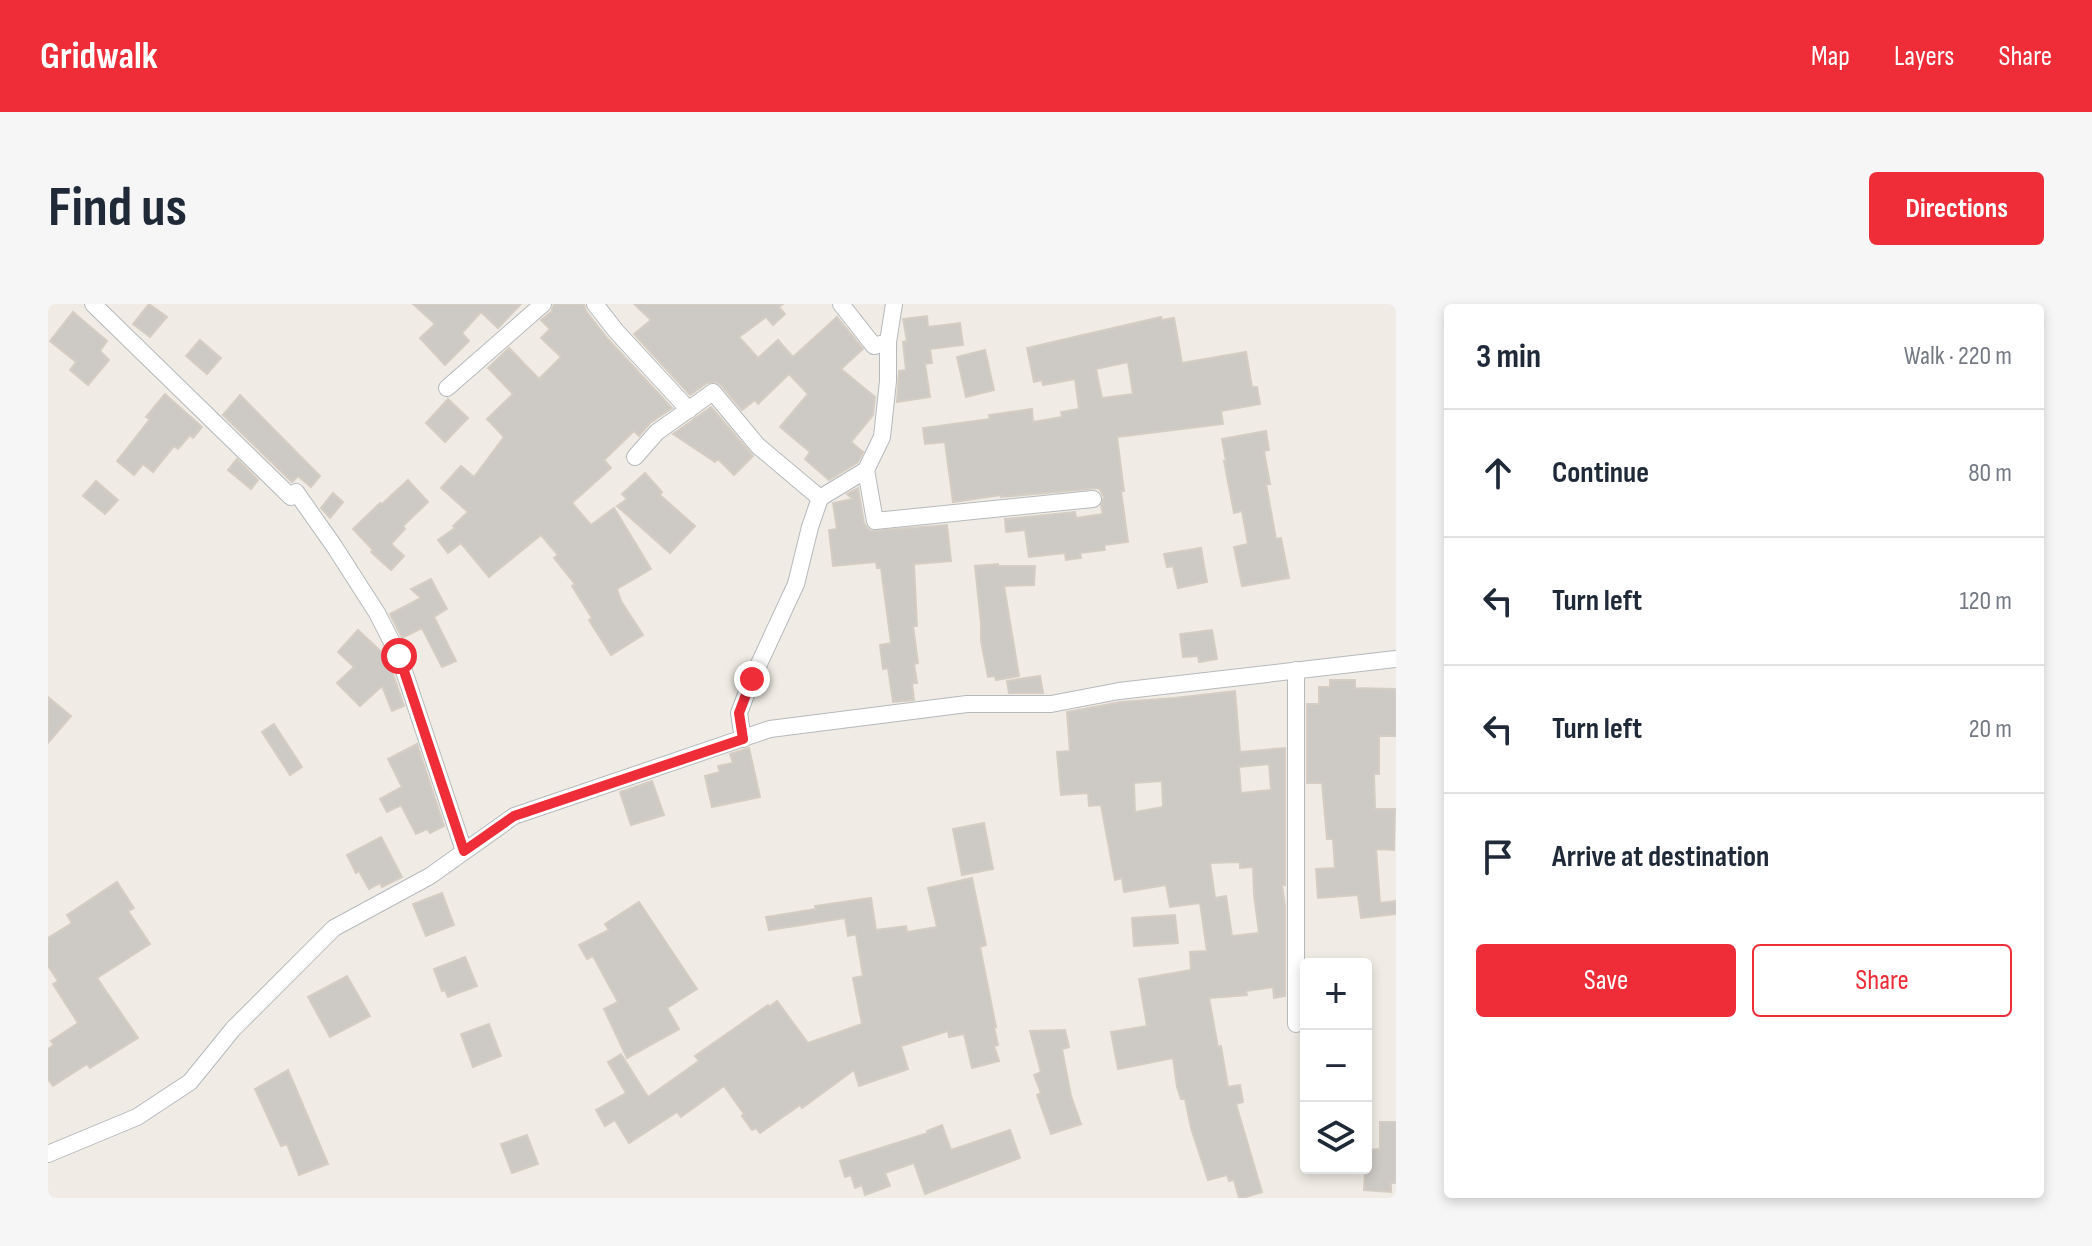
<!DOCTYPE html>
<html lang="en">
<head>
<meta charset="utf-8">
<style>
  body { margin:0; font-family:"Sofia Sans Condensed",sans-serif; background:#f6f6f7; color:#1f2937 }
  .controls { position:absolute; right:24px; bottom:24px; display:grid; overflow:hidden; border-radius:8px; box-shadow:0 4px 12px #0003 }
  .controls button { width:72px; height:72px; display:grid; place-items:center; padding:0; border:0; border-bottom:2px solid #e0e1e3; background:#fff; color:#1f2937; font:40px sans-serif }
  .stop { position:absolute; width:24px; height:24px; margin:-18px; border:6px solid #ee2d39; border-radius:50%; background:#fff }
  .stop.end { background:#ee2d39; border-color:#fff; box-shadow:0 2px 8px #0008 }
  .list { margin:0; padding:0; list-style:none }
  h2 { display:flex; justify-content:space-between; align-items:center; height:104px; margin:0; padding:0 32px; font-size:34px }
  h2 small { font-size:26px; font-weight:400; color:#747a83 }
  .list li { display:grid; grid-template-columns:52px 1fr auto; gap:24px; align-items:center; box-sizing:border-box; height:128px; padding:0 32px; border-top:2px solid #e0e1e3 }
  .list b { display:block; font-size:30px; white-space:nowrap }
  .list em { font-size:26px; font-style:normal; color:#747a83 }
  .actions { display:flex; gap:16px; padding:24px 32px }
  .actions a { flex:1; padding:18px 0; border:2px solid #ee2d39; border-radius:8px; text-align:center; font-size:28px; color:#ee2d39 }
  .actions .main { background:#ee2d39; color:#fff }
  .icon { flex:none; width:44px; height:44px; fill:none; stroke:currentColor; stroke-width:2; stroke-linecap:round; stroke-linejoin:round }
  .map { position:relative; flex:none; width:1348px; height:894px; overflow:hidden; border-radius:8px }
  header { display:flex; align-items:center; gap:48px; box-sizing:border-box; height:112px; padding:0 40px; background:#ee2d39; color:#fff }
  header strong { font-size:38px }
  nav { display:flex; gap:44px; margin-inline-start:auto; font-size:28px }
  .intro { display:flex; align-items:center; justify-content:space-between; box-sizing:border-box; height:192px; padding:0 48px }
  h1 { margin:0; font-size:56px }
  .button { padding:20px 36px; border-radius:8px; background:#ee2d39; color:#fff; font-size:28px; font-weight:700 }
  main { display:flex; gap:48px; padding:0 48px }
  aside { flex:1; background:#fff; border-radius:8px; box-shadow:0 4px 12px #0003 }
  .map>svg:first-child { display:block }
  .building { fill:#cdc9c4; stroke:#d5cdc3; stroke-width:2; fill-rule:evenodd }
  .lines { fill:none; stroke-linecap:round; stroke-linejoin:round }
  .minor-casing { stroke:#b6b9bc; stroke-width:18 }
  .minor { stroke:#fff; stroke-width:16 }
  .route { stroke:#ee2d39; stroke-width:10 }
</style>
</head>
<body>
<header>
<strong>Gridwalk</strong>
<nav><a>Map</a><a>Layers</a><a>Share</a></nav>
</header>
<div class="intro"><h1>Find us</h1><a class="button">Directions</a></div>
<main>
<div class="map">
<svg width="1348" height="894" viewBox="0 0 1348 894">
  <rect width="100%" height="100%" fill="#f0ece5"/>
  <g class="building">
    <polygon points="101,0 119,13 102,33 85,20"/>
    <polygon points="365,0 473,0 450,24 433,8 414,29 421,37 397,61 372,34 387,20"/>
    <polygon points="506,0 536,0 538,7 559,34 624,104 602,119 591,132 586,127 556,156 563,164 524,199 543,221 566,204 603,265 569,285 573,297 595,331 563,351 541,316 544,314 524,282 527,280 506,254 510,251 493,231 441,273 413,239 400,249 390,236 407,224 405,222 420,208 393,184 413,162 426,173 456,133 439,115 465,90 440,64 461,44 491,75 513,53 493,34 502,25 493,16 503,8"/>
    <polygon points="586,0 735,0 731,3 737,10 725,21 718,13 691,33 710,54 730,36 745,53 789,13 815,45 793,65 827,93 825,111 803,138 815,148 810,158 781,176 757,155 762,148 732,123 760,90 741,70 710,100 707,96 694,106 673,81 668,78 659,79 642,91 586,30 603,16"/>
    <polygon points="25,8 59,37 52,47 61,56 40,81 22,66 28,58 2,37"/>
    <polygon points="879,12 880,23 912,19 915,41 882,45 884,59 877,60 882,93 849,98 851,67 858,66 855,38 859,37 855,15"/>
    <path d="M1113 13 1114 16 1126 14 1134 59 1198 48 1204 83H1209L1212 100 1173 107 1175 120 1069 133 1076 187H1073L1080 238 1056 241 1057 246 1032 249 1033 254 1018 256 1017 249 981 253 977 226 958 228 957 215 1027 208 1028 214 1055 210 1053 202 1056 193 1051 184 953 193V191L905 198 897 138 877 140 875 124 942 115 941 111 984 105 985 118 1014 113 1013 108 1031 105 1027 75 995 81 994 76 986 78 979 44ZM1080 58 1085 90 1054 94 1048 65Z"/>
    <polygon points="152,36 173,54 159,70 138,52"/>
    <polygon points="937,46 946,86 918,93 909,53"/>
    <polygon points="117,90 154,123 145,134 142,131 130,145 126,142 105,168 95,160 86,171 69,157 102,115 98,113"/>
    <polygon points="192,91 272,172 263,183 250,172 244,178 175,111"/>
    <polygon points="400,95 420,114 397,138 378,119"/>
    <polygon points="663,103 705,152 686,171 670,155 667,158 625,130"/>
    <polygon points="1218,127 1221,146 1216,147 1222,180 1218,180 1228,235 1233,234 1241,274 1194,282 1186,243 1200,240 1194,207 1186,209 1176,157 1178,157 1174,135"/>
    <polygon points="189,155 210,176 203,185 180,166"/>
    <polygon points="597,169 614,188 612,191 647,222 622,249 569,202 579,195 574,190"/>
    <polygon points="360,176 380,198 355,222 357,225 343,240 356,252 343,266 323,248 325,246 305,225 332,199 334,200"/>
    <polygon points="48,177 70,196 57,210 35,192"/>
    <polygon points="810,184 816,219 819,224 823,227 899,221 903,257 866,260 869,322 865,322 870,359 866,360 869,379 864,379 866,396 845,398 840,364 835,365 832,341 843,339 833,264 829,264 828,258 785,262 781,226 789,225 785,199 805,195 799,190"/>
    <polygon points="285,189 295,198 282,214 273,204"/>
    <polygon points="1153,244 1159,278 1130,284 1125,262 1119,263 1116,250"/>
    <polygon points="950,260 950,262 987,262 986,281 956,282 971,372 948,376 947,372 940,373 933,337 933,319 927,262"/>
    <polygon points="383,275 399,305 386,313 408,357 394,363 374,324 354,334 342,310 373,294 363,285"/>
    <polygon points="310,326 339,353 356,402 344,407 334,382 312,402 289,379 306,363 290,348"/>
    <polygon points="1164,326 1169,355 1151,358 1150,352 1135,353 1132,330"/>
    <polygon points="992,372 995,389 961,389 959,377"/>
    <polygon points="1282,376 1307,376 1307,384 1348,385 1348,432 1331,432 1331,470 1326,470 1327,505 1347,505 1346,546 1328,545 1332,599 1348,597 1348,610 1313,614 1310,591 1270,594 1268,565 1287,564 1285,535 1279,535 1274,479 1259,479 1259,400 1271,400 1271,383 1282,383"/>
    <path d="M1187 387 1192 448 1237 444V581H1234L1237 602V692L1226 694 1225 683 1198 687 1199 691 1161 694 1170 743 1173 742 1180 783 1192 781 1195 798 1188 800 1214 888 1195 894H1191L1186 876 1181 877 1179 871 1160 876 1143 824 1137 795H1133L1129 783 1125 754 1070 765 1063 728 1099 722 1091 675 1143 666 1142 648 1159 647 1152 599 1122 603 1118 581 1076 588 1074 574 1067 576 1053 501 1041 502 1040 489 1013 491 1009 448 1022 447 1019 408 1073 398 1126 394ZM1221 460 1223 486 1193 489 1191 463ZM1114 477 1115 503 1087 508 1086 479ZM1192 558V564L1205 563 1206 591 1211 629 1184 632 1178 592 1167 594 1162 559Z"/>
    <polygon points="0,393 23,412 0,439"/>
    <polygon points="226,420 254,463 242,471 214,428"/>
    <polygon points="369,440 396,522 382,529 379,525 368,530 353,501 339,508 332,495 354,483 340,455"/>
    <polygon points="701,444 712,493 664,503 657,472 672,468 670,462 685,459 682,450"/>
    <polygon points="604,477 616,511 583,521 572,488"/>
    <polygon points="936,519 945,565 914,571 905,525"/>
    <polygon points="333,533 354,573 334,583 332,579 321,585 311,567 308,569 299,551"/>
    <polygon points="924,574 938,641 932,643 948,723 946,723 950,741 946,742 951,757 924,764 916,730 901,733 900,727 853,742 860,765 811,782 806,766 754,804 752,801 712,829 708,824 704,826 694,812 696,810 676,782 633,813 629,808 581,839 567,816 557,822 548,806 578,789 560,758 573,750 600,793 651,757 647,752 720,701 721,703 729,697 760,739 814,720 805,674 815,672 808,630 800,632 797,614 721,626 718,613 768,605 767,602 823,594 828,626 858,622 859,628 889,623 880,584"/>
    <polygon points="69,578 86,604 80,607 102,640 49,674 90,734 42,764 39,760 5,782 0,775 0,745 6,741 3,737 30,719 5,680 10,677 0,662 0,634 24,619 19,611"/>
    <polygon points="394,589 406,621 378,632 365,600"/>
    <polygon points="591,598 649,685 619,704 631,725 579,754 556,705 570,698 545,652 539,655 531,641 561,626 557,620"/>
    <polygon points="1127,611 1130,639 1086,642 1084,614"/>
    <polygon points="417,653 429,682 400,693 397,686 394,687 386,665"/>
    <polygon points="299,672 322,712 282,733 260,693"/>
    <polygon points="441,720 453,752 425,763 413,730"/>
    <polygon points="1017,726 1021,743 1014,745 1023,792 1033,820 1003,830 989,791 993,789 986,771 993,768 982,727"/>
    <polygon points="240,766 280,860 251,871 239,840 233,842 207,785"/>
    <polygon points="1332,818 1348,818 1348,879 1343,879 1343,888 1316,886 1318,846 1332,845"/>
    <polygon points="894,821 903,846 962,826 972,854 877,890 866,859 837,869 842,882 817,891 814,881 807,884 803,871 797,873 792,857 880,829 879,827"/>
    <polygon points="479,831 490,860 464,869 453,840"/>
  </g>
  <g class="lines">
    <g class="minor-casing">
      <g id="minor">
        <polyline points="45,0 243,193 248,188 286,242 329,309 351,352 416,547"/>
        <polyline points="547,0 568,27 641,106"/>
        <polyline points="793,0 826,42 840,38"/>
        <polyline points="399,84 495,0"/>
        <polyline points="587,153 609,128 665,88 710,142 772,194 818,166 834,133 840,77 840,38 846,0"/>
        <polyline points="818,166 827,217 1045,195"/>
        <polyline points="695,435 691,409 704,375 748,280 762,223 772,194"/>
        <polyline points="1248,720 1248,366"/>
        <polyline points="0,850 89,813 142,778 185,725 286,624 382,572 466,512 722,425 919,400 1003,400 1071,387 1348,355"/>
      </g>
    </g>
    <use href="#minor" class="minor"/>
  </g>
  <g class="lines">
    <polyline class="route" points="351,352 416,547 466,512 695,435 691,409 704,375"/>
  </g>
</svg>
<div class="controls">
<button>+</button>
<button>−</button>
<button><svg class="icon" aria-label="layers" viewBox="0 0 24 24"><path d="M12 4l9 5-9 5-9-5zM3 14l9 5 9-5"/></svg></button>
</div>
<div class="stop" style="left:351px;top:352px"></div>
<div class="stop end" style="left:704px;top:375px"></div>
</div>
<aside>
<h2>3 min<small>Walk · 220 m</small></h2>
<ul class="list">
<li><svg class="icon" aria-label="ahead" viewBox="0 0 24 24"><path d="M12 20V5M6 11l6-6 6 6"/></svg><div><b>Continue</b></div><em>80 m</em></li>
<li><svg class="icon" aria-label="left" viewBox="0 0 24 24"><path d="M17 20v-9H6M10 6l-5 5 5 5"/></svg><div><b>Turn left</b></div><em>120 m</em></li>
<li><svg class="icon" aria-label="left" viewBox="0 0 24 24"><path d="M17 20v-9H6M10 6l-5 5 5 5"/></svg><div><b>Turn left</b></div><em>20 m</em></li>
<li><svg class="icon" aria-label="arrive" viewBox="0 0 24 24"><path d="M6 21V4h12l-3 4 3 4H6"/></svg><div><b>Arrive at destination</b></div></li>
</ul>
<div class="actions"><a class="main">Save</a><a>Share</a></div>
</aside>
</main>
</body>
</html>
